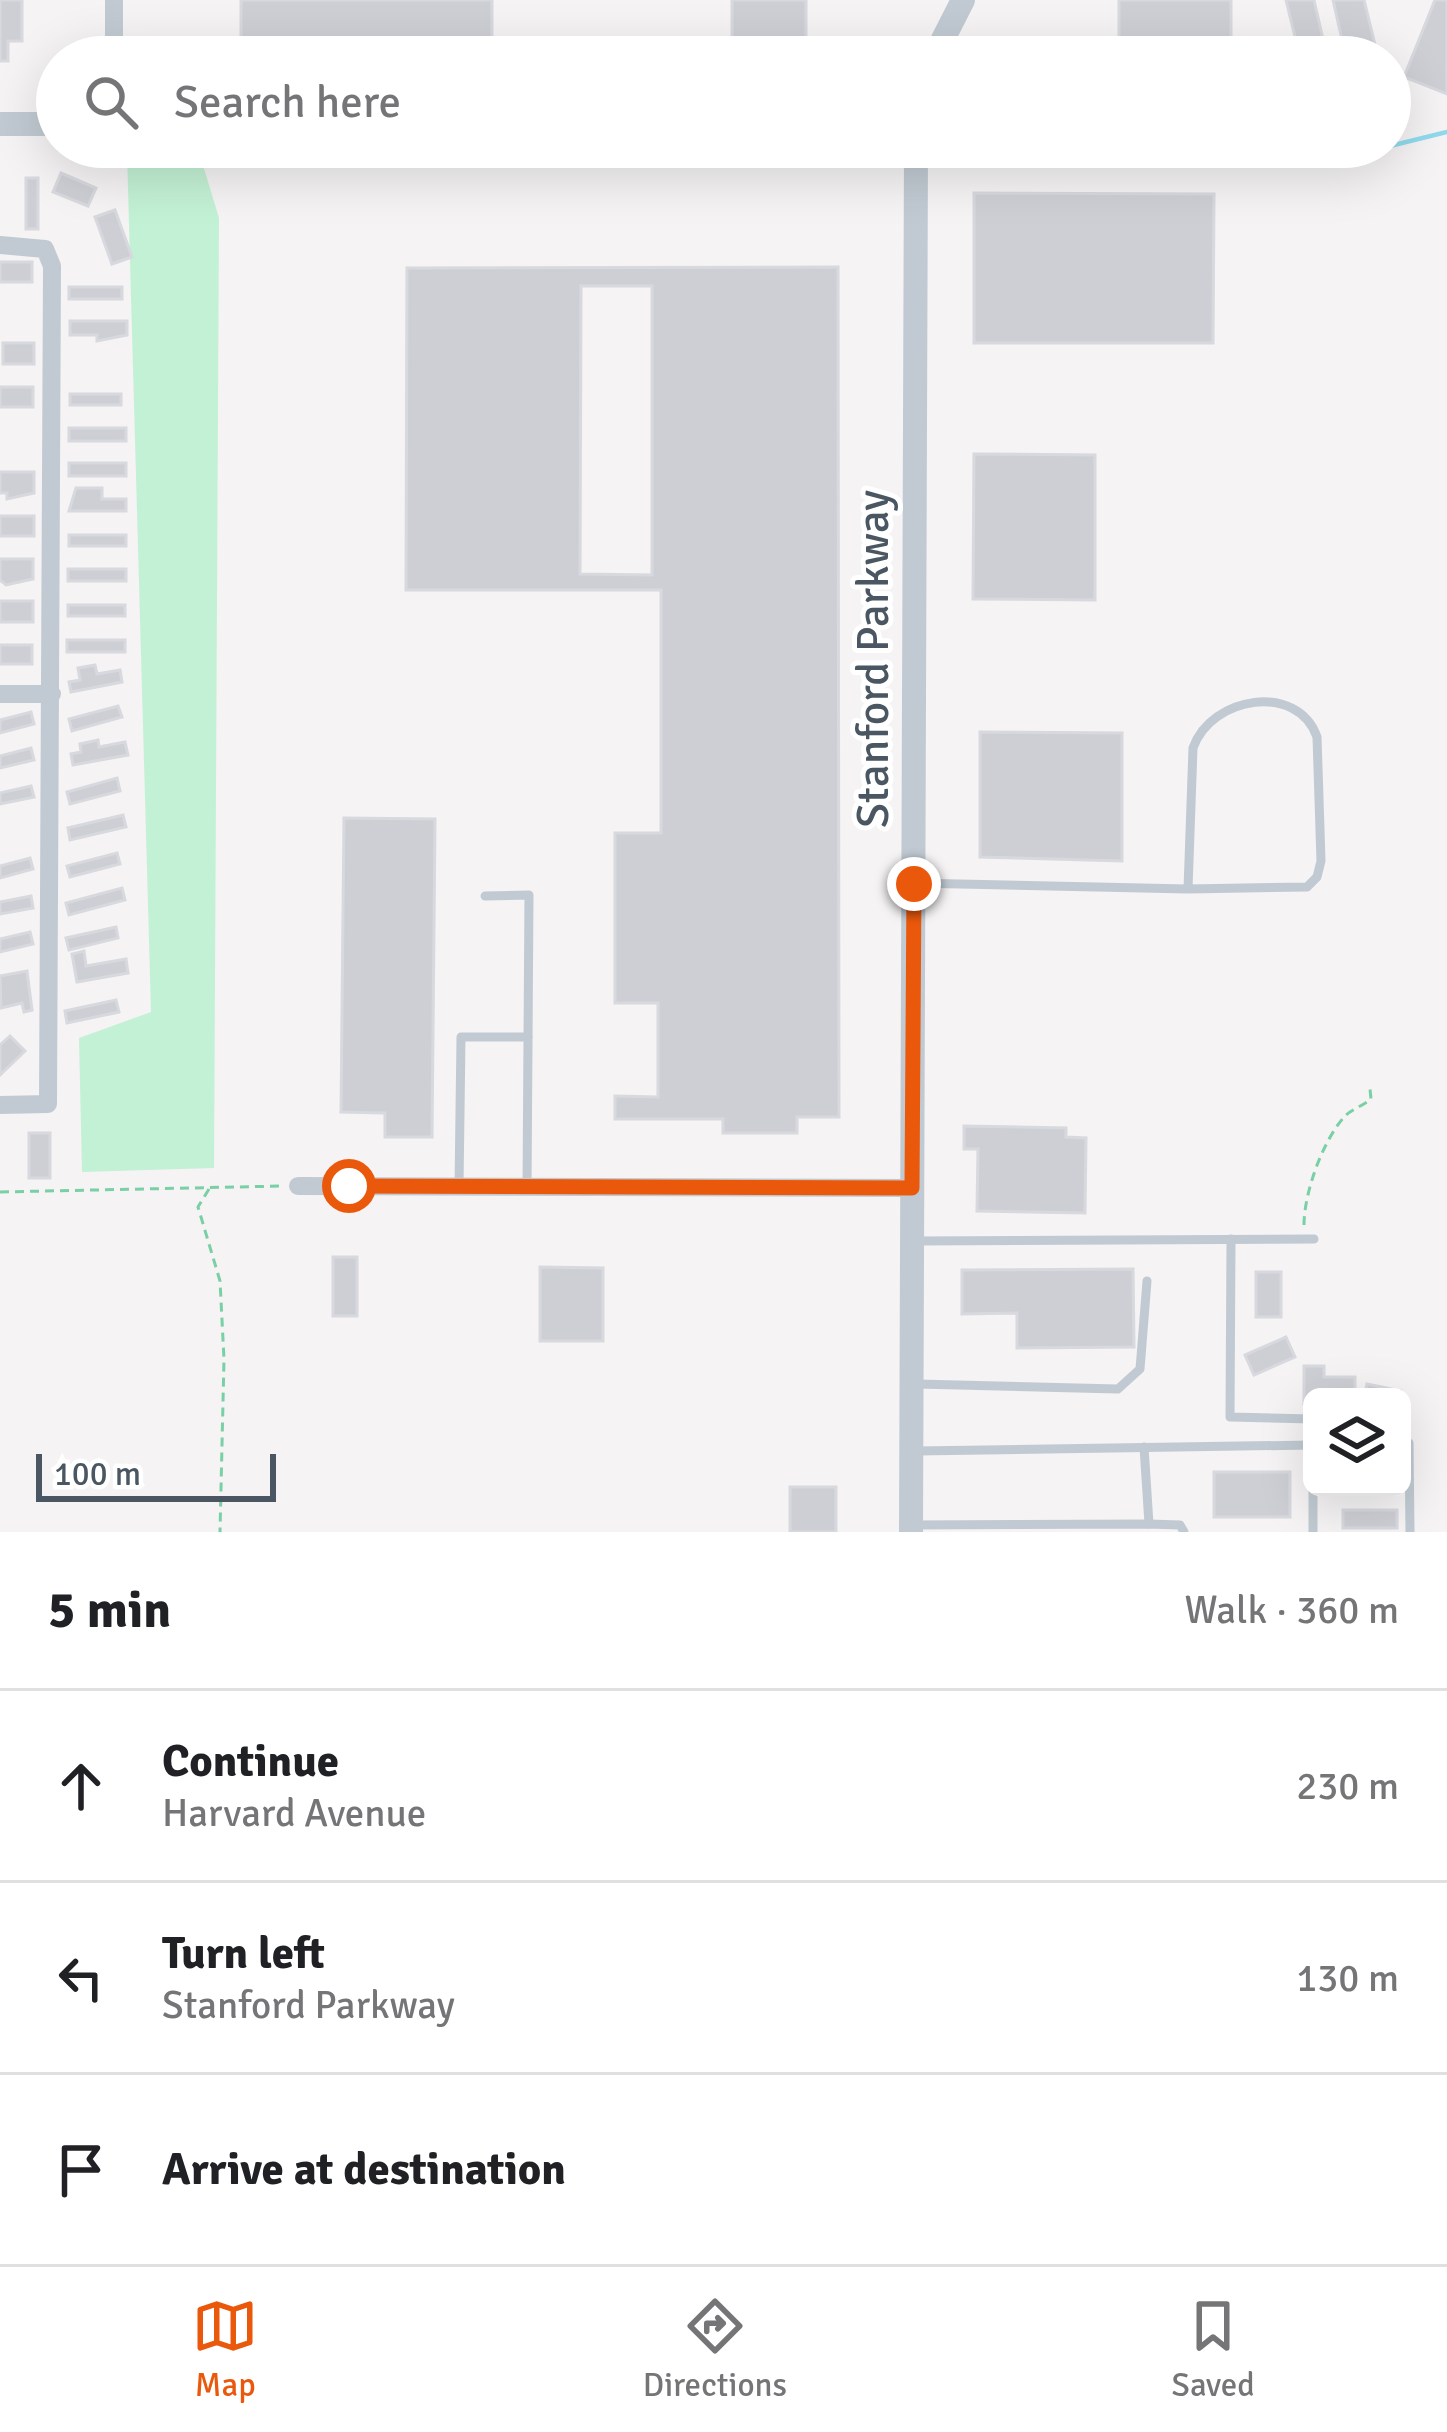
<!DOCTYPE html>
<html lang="en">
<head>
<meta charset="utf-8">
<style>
  body { margin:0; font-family:Signika,sans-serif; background:#f6f6f6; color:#202124 }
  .controls { position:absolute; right:36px; bottom:36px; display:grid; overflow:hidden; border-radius:18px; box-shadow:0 12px 48px #0002 }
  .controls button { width:108px; height:108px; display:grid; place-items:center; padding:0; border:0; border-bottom:3px solid #e0e0e0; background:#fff; color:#202124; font:60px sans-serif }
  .scale { position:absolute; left:36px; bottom:30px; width:240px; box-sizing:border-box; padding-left:12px; border:6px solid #4a5661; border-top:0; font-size:33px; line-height:42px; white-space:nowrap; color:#4a5661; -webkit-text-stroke:9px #fff; paint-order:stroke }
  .stop { position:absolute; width:36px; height:36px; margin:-27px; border:9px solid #ea580c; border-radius:50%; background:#fff }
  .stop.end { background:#ea580c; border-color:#fff; box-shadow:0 3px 12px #0008 }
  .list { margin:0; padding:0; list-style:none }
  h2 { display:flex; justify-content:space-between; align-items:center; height:156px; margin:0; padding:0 48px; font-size:51px }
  h2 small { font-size:39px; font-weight:400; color:#757577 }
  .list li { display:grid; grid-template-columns:78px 1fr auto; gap:36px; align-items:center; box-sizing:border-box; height:192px; padding:0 48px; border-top:3px solid #e0e0e0 }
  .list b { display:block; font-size:45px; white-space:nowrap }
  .list p { margin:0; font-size:39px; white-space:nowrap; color:#757577 }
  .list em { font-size:39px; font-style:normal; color:#757577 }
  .icon { flex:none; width:66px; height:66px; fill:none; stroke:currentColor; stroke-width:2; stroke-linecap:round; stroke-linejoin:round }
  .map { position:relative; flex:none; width:1447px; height:1532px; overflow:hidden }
  .search { position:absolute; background:#fff; box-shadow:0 12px 48px #0002; left:36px; right:36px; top:36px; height:132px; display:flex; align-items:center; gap:30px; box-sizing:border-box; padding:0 42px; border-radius:66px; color:#757577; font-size:45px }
  .sheet { height:732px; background:#fff }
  nav { display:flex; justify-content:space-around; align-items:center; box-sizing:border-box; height:168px; border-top:3px solid #e0e0e0; background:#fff; font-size:33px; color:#757577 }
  nav a { display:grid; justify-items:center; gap:6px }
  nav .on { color:#ea580c }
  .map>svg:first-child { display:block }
  .green { fill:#c3f1d5 }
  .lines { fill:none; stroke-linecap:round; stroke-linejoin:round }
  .stream { stroke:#90daee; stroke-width:4.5 }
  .building { fill:#cdcfd5; stroke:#d7d9de; stroke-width:3; fill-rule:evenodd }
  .path { stroke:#7ad0a6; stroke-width:3; stroke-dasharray:9 6; stroke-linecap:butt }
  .service { stroke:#c1cad2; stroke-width:9 }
  .minor { stroke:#c1cad2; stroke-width:18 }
  .tertiary { stroke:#c1cad2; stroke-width:24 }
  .route { stroke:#ea580c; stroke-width:15 }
  .labels { text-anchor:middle; stroke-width:10; stroke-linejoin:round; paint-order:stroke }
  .street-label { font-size:45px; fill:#4a5661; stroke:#fff }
</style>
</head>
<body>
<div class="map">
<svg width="1447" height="1532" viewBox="0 0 1447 1532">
  <rect width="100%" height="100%" fill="#f5f3f3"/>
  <polygon class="green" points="199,152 219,218 214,1168 82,1172 79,1038 151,1012 127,153"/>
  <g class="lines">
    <polyline class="stream" points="1390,146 1447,132"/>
  </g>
  <g class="building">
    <polygon points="0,0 22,0 22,41 8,41 8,61 0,61"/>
    <rect x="241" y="0" width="251" height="57"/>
    <polygon points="732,0 806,0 806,53 732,52"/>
    <polygon points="1119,0 1231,0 1231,57 1045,57 1045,42 1119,42"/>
    <polygon points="1286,0 1314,0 1327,57 1300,57"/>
    <polygon points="1333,0 1364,0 1378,57 1346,57"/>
    <polygon points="1435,0 1447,0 1447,94 1404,77"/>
    <polygon points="61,173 96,188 88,206 53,192"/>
    <rect x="26" y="178" width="12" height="51"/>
    <polygon points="974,193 1214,194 1213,343 974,343"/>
    <polygon points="115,210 132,257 112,264 95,217"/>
    <rect x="0" y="262" width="32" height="20"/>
    <path d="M838 267 839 1117H797V1133H723V1119H615V1096L658 1097V1003H615V833H661V590H406L407 268ZM581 286H652V575L580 574Z"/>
    <rect x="69" y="287" width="53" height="12"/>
    <polygon points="70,321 127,321 127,335 97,341 97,335 70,335"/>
    <rect x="3" y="343" width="31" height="21"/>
    <rect x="0" y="387" width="33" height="20"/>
    <rect x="70" y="394" width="51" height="11"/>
    <rect x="69" y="428" width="57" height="13"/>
    <polygon points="974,454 1095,455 1095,600 973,599"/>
    <rect x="69" y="463" width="57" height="13"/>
    <polygon points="0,472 34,472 34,493 7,499 7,493 0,493"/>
    <polygon points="76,488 102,488 102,499 126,499 126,511 69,511"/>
    <rect x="0" y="516" width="34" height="20"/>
    <rect x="69" y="535" width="57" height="11"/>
    <polygon points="0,559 33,559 33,579 6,585 0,580"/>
    <rect x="68" y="569" width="58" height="12"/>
    <rect x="0" y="601" width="33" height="21"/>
    <rect x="68" y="605" width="57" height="11"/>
    <rect x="67" y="640" width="58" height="12"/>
    <rect x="0" y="645" width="32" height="19"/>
    <polygon points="95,665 97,674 120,670 122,682 71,692 69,682 80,680 78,668"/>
    <polygon points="118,706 122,717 72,731 69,719"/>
    <polygon points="31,712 34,724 0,733 0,720"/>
    <polygon points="980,732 1122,733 1122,861 980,857"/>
    <polygon points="98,740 99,747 125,742 128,755 73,765 71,754 81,752 80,744"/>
    <polygon points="31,748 34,760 0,768 0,756"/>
    <polygon points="117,778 120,791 70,804 67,792"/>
    <polygon points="31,786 34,797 0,804 0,793"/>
    <polygon points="123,815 126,827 70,840 68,828"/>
    <polygon points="344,818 435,819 432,1137 385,1137 385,1113 341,1112"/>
    <polygon points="117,853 120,864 70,877 67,866"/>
    <polygon points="30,858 33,869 0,878 0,866"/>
    <polygon points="122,888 125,900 69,915 66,903"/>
    <polygon points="31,896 33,908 0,914 0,902"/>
    <polygon points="116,927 118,938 69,950 66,938"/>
    <polygon points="30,932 33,944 0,952 0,939"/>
    <polygon points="84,951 86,966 126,959 128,973 77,982 72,954"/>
    <polygon points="27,971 32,1010 24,1012 22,1003 1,1008 0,976"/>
    <polygon points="116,1000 119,1012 67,1023 65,1011"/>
    <polygon points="10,1036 25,1051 0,1075 0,1045"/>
    <polygon points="964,1126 1066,1128 1066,1137 1086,1138 1085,1213 977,1211 978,1149 964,1149"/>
    <rect x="29" y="1133" width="21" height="45"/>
    <rect x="333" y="1257" width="24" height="59"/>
    <polygon points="540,1267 603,1268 603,1341 540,1341"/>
    <polygon points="1133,1269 1134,1347 1017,1348 1017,1313 962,1314 962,1270"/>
    <rect x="1256" y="1272" width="25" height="45"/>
    <polygon points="1286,1337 1295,1357 1254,1375 1245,1355"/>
    <polygon points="1304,1366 1324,1366 1324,1377 1355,1377 1355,1397 1312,1397 1312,1404 1304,1404"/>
    <polygon points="1367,1384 1401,1391 1400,1397 1364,1397"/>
    <rect x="1214" y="1472" width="76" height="45"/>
    <rect x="790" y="1487" width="46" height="45"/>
    <rect x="1343" y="1487" width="56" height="4"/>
    <rect x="1343" y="1510" width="54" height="18"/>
  </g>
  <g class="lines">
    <g class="path">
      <polyline points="209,1189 198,1207 220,1281 224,1359 220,1532"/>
      <polyline points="0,1192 284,1186"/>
      <path d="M1304 1225C1304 1193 1323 1139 1346 1115 1353 1109 1364 1105 1371 1099L1370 1089"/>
    </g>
    <g class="service">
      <path d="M913 883 1188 889 1307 887 1317 877 1321 861 1317 737C1298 682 1211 696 1193 748L1188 889"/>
      <polyline points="485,896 529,895 527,1187"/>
      <polyline points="459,1186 461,1037 528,1037"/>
      <polyline points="1231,1239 1230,1417 1312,1419"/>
      <polyline points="917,1241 1314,1239"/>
      <polyline points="917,1384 1118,1389 1140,1369 1147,1281"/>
      <polyline points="1402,1443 1409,1443 1410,1532"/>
      <polyline points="1144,1447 1149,1524"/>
      <polyline points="917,1451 1312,1445"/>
      <polyline points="1313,1487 1313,1532"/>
      <polyline points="911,1525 1149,1524 1180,1525 1184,1532"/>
    </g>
    <g class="minor">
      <polyline points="114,0 114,57"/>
      <polyline points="0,245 45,249 52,266 48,1104 0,1105"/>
      <polyline points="0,694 52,694"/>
      <polyline points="298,1186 912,1188"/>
    </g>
    <g class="tertiary">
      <polyline points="934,57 963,0"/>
      <polyline points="0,124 57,124"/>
      <polyline points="911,1532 916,147"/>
    </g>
  </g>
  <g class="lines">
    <polyline class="route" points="349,1186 912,1188 914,884"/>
  </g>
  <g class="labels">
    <g class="street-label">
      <text transform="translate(872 659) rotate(-90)" y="16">Stanford Parkway</text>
    </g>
  </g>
</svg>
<div class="controls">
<button><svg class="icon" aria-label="layers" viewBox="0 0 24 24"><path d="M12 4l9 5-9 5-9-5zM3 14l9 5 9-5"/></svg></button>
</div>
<div class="scale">100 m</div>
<div class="stop" style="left:349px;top:1186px"></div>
<div class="stop end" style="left:914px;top:884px"></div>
<div class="search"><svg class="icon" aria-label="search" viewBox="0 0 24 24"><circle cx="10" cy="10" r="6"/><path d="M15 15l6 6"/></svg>Search here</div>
</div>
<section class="sheet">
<h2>5 min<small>Walk · 360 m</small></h2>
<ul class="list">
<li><svg class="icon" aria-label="ahead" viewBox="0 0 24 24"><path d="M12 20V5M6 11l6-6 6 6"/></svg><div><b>Continue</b><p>Harvard Avenue</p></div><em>230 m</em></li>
<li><svg class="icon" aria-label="left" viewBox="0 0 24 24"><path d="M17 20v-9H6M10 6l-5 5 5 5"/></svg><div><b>Turn left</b><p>Stanford Parkway</p></div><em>130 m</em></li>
<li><svg class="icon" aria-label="arrive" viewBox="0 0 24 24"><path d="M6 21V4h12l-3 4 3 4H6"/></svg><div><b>Arrive at destination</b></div></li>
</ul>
</section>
<nav>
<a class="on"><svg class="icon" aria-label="map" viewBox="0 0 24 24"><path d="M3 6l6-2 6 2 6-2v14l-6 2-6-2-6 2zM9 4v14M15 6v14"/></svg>Map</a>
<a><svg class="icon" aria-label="directions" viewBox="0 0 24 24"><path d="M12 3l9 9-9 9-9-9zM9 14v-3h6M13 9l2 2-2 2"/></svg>Directions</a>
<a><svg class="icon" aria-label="saved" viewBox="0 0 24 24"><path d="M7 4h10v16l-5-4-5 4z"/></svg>Saved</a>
</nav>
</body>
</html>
